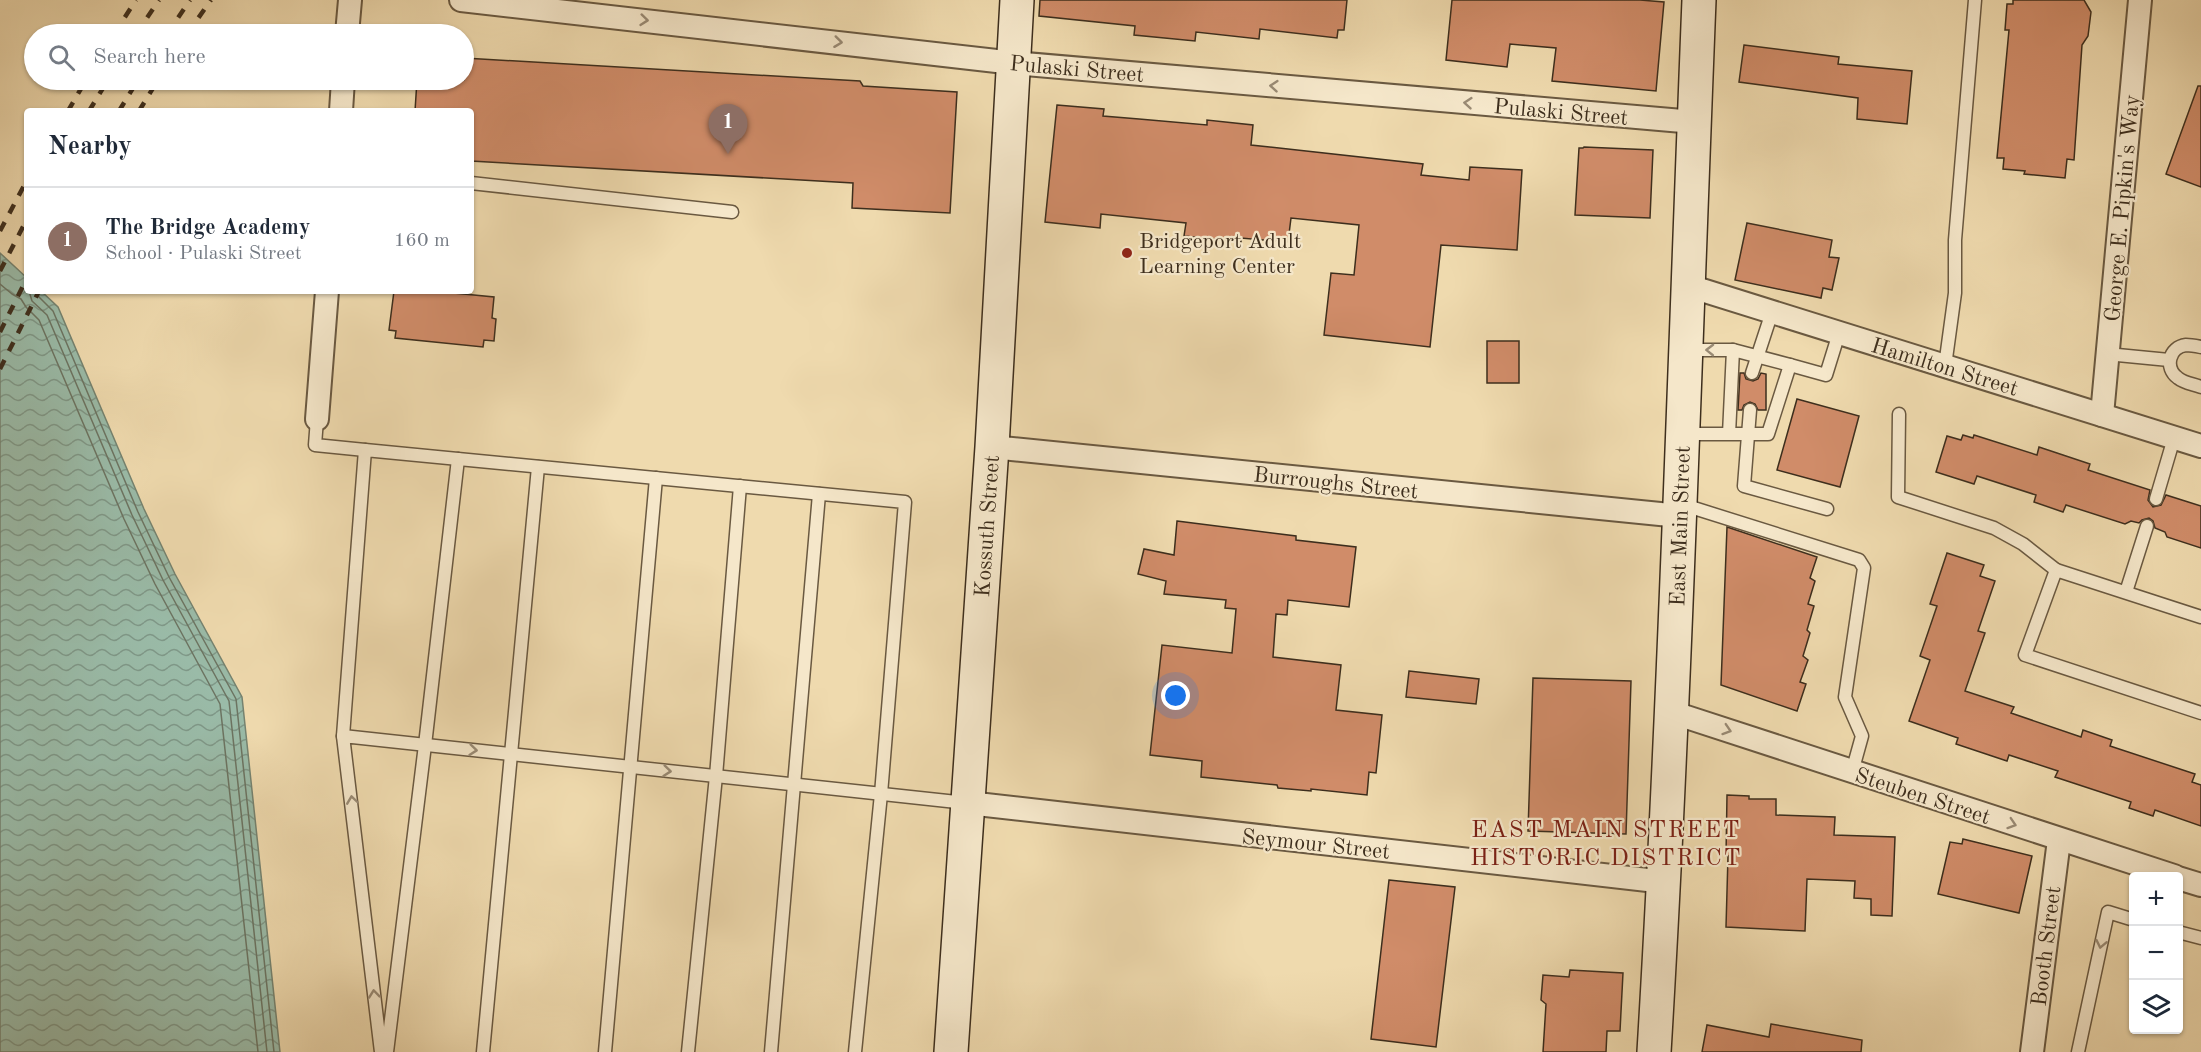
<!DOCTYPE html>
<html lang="en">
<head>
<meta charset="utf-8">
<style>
  body { margin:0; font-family:"Old Standard TT",serif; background:#f6f6f7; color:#1f2937 }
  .controls { position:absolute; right:18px; bottom:18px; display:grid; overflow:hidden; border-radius:6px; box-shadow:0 2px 4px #0004 }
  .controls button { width:54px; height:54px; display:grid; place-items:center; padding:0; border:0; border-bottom:2px solid #e0e1e3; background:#fff; color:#1f2937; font:30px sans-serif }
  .you { position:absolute; left:1176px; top:696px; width:21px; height:21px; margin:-15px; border:4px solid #fff; border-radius:50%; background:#1a73e8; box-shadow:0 0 0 9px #1a73e833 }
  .badge { display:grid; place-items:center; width:39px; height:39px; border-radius:50%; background:#8f2418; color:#fff; font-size:20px; font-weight:700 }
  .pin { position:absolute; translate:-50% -50px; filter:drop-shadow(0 2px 3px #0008) }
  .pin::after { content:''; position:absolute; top:32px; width:21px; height:18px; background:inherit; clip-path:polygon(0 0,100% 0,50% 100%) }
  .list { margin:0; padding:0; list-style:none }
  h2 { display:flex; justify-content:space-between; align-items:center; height:78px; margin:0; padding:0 24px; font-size:26px }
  h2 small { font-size:20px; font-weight:400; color:#747a83 }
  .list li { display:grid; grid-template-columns:39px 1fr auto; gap:18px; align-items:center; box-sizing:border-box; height:108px; padding:0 24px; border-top:2px solid #e0e1e3 }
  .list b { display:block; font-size:22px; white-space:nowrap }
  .list p { margin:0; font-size:20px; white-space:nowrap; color:#747a83 }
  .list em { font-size:20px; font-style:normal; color:#747a83 }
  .icon { flex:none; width:33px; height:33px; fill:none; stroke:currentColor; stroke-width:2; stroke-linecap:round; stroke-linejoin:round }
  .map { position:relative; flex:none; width:2201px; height:1052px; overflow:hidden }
  .search { position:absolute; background:#fff; box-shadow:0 2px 4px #0004; left:24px; top:24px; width:450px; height:66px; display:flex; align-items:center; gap:15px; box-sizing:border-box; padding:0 21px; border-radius:33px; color:#747a83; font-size:22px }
  .panel { position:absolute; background:#fff; box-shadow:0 2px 4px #0004; left:24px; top:108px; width:450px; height:186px; border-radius:6px }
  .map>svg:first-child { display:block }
  .water { fill:url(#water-waves); stroke:#758370; stroke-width:1.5 }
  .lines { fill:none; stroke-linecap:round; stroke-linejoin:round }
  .shore { stroke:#6c7462; stroke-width:1.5 }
  .building { fill:#d08c69; stroke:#3d2e1d; stroke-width:1.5 }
  .lane-casing { stroke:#6a5941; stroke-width:15 }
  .street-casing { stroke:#6a5941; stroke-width:26 }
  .secondary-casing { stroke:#3d2e1d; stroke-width:36 }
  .lane { stroke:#f5e7ca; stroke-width:12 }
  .street { stroke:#f5e7ca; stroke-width:22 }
  .secondary { stroke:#f5e7ca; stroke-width:33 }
  .rail { stroke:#3d2e1d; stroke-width:4.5; stroke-dasharray:10 10; stroke-linecap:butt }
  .oneway { stroke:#998a74 }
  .poi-dot { fill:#8f2418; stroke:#f5e7ca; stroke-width:2 }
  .labels { text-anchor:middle; stroke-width:4.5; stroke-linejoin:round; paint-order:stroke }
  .street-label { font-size:22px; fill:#3d2e1d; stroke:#f5e7ca }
  .poi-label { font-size:22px; fill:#3d2e1d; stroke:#f5e7ca; text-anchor:start }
  .neighbourhood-label { font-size:24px; letter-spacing:1.5px; fill:#7a1f14; stroke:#f5e7ca }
</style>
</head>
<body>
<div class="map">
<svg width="2201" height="1052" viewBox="0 0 2201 1052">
  <defs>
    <pattern id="water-waves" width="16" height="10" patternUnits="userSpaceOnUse" patternTransform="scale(1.5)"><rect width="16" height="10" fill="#9abba8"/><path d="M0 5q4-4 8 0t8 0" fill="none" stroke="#7f9888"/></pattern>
  </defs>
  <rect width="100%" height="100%" fill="#efdaae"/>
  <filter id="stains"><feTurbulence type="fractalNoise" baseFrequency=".00333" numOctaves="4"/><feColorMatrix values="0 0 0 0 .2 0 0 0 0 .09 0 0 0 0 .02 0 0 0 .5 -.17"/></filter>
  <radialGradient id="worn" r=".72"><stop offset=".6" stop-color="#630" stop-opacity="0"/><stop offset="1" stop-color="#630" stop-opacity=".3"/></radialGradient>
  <polygon class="water" points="0,253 27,278 27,291 41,291 58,307 144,509 175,574 242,697 280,1052 0,1052"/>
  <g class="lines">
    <g class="shore">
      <polyline points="0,284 12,294 21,299 26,307 39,320 124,519 155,584 220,704 258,1052"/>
      <polyline points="29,291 32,301 47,315 132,515 163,580 229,701 267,1052"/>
      <polyline points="37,291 39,297 53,311 138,512 169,577 236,699 274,1052"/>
    </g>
  </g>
  <g class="building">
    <polygon points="1040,0 1347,0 1344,30 1338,30 1337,38 1260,29 1259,39 1196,32 1195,41 1134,35 1135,26 1039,16"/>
    <polygon points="1452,0 1640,0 1664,2 1656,91 1552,81 1556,48 1510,44 1507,67 1446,60"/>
    <polygon points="2013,0 2084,0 2091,12 2088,36 2082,45 2074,160 2067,159 2065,178 2024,174 2025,171 2003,169 2004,158 1997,158 2009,30 2005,30 2007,4 2013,4"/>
    <polygon points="1744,45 1839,57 1838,64 1912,71 1907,124 1857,119 1858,98 1739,82"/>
    <polygon points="464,58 860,81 863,86 957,92 950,213 852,208 853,183 471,161 471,111 415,111 417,80 464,80"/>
    <polygon points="2198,86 2201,86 2201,187 2166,174"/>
    <polygon points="1057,105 1104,109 1103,116 1139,119 1207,125 1207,120 1253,125 1251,145 1423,164 1421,175 1469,180 1470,167 1522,170 1517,250 1441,245 1430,347 1324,335 1331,273 1354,275 1359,225 1291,218 1288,242 1241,238 1241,242 1184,236 1186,223 1101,214 1100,228 1045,222"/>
    <polygon points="1584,147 1653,150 1650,218 1575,215 1579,148 1583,148"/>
    <polygon points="1747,223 1832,240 1829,257 1839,258 1832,290 1823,288 1821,298 1735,280"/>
    <polygon points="394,291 433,291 494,297 492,318 496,319 494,341 484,340 483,347 395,338 396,331 389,330"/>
    <rect x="1487" y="341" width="32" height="42"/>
    <polygon points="1740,373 1744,373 1746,379 1753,381 1758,379 1761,373 1766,374 1766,410 1758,410 1755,404 1750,402 1744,405 1742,410 1738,410"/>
    <polygon points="1797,399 1859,416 1840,487 1777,470"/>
    <polygon points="1963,435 1973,438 1974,435 2037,455 2039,447 2090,464 2088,470 2150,490 2148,500 2153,507 2161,505 2166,495 2201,506 2201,548 2167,537 2165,532 2155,528 2153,521 2149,518 2142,520 2139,523 2131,521 2125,524 2066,505 2063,512 2034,502 2036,495 1977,476 1974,484 1936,472 1947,436 1961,440"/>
    <polygon points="1177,521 1296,536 1296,540 1356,547 1349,607 1288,600 1287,615 1276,614 1273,657 1341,665 1336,710 1382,715 1376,773 1369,772 1367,795 1311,789 1311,791 1278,788 1277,785 1201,777 1202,761 1150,755 1162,645 1232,653 1236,609 1225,608 1226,600 1164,594 1166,581 1138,574 1144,549 1174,555"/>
    <polygon points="1727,527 1817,557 1810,578 1815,581 1808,604 1814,606 1807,630 1810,633 1803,656 1808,660 1800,682 1806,684 1797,711 1721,685"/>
    <polygon points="1947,553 1984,565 1980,576 1995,581 1978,631 1985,633 1965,691 2014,707 2011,713 2081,737 2083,730 2112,740 2110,746 2195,774 2192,782 2201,785 2201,826 2155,810 2153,816 2129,808 2131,802 2055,777 2058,771 2009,755 2007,761 1956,744 1958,738 1909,721 1930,660 1920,656 1937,606 1930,604"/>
    <polygon points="1409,671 1479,679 1476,704 1406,697"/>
    <polygon points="1533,678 1631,681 1626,834 1528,831"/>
    <polygon points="1727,795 1749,796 1749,799 1776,799 1776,815 1835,817 1834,835 1895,837 1892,916 1871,915 1871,899 1854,898 1855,881 1807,879 1805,931 1726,927 1728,856 1726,856"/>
    <polygon points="1963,839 2032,856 2019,913 1938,894 1950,842 1962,844"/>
    <polygon points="1389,880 1455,887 1436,1047 1371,1039"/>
    <polygon points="1570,970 1623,973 1620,1031 1607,1031 1606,1052 1543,1052 1546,1004 1541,1000 1543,975 1569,977"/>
    <polygon points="1771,1024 1862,1040 1861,1052 1702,1052 1707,1025 1769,1037"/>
  </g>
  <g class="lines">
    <g class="lane-casing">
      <g id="lane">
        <polyline points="471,183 732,212"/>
        <path d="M2201 347C2196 346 2191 345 2186 345 2169 347 2164 368 2178 378 2184 383 2193 384 2201 387"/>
        <polyline points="1687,350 1733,350"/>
        <polyline points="2107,354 2169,360"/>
        <polyline points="1790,365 1826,375 1839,333"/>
        <polyline points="1945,366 1955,293 1955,240 1975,0"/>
        <polyline points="1752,373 1772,312"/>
        <polyline points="1750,410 1744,486 1827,509"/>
        <polyline points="1899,414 1898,497 1994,528 2023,544 2056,570"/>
        <polyline points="317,419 315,445 365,450"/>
        <polyline points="1685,434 1768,434 1790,365 1733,350 1729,434"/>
        <polyline points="2156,499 2174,438"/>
        <polyline points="1681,504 1859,560 1864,568 1845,697 1862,736 1852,772"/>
        <polyline points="2126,592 2147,526"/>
        <polyline points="2201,617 2056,570 2025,655 2201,713"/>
        <polyline points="343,736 365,450 905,502 881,794 855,1052"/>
        <polyline points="2178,932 2201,938"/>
        <polyline points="381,1052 343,736 966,803"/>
        <polyline points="387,1052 425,745 458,459"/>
        <polyline points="483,1052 538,467"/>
        <polyline points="605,1052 656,478"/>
        <polyline points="688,1052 716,776 740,486"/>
        <polyline points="771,1052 819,494"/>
        <polyline points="2078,1052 2108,912 2134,920"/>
      </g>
    </g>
    <g class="street-casing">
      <g id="street">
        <polyline points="461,0 1014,63 1694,122"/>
        <polyline points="347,34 350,0"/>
        <polyline points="341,111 343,80"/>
        <polyline points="1689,286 2201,446"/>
        <polyline points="2102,415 2140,0"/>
        <polyline points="317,419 327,291"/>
        <polyline points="992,447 1680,516"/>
        <polyline points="1671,712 2174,876"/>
        <polyline points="968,803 1665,882"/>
        <polyline points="2178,878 2201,885"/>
        <polyline points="2032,1052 2059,840"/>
      </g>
    </g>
    <g class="secondary-casing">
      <g id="secondary">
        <polyline points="951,1052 992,447 1017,0"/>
        <path d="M1654 1052C1675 702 1685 351 1699 0"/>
      </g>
    </g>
    <use href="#lane" class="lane"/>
    <use href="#street" class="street"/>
    <use href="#secondary" class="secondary"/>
    <g class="rail">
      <polyline points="114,34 136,0"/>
      <polyline points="136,34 159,0"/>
      <polyline points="167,34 190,0"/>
      <polyline points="187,34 211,0"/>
      <polyline points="68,111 86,80"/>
      <polyline points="89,111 108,80"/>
      <polyline points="119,111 138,80"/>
      <polyline points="139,111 158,80"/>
      <polyline points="0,231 27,180"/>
      <polyline points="0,271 27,219"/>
      <polyline points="0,332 27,278"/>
      <polyline points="0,369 39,291"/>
    </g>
  </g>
  <defs><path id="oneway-chevron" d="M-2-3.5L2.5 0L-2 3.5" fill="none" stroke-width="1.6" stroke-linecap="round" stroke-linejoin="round" transform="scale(1.5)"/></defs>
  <g class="oneway">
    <use href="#oneway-chevron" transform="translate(644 20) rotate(6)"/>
    <use href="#oneway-chevron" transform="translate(838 42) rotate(7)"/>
    <use href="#oneway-chevron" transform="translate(1274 86) rotate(-175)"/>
    <use href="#oneway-chevron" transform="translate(1468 103) rotate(-175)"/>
    <use href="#oneway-chevron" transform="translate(1710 350) rotate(-179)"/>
    <use href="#oneway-chevron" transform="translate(1727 730) rotate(18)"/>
    <use href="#oneway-chevron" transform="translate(473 750) rotate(6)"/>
    <use href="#oneway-chevron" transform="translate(667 771) rotate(6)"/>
    <use href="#oneway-chevron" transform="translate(352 800) rotate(-98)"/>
    <use href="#oneway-chevron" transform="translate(2012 824) rotate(18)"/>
    <use href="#oneway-chevron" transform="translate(2101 944) rotate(102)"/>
    <use href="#oneway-chevron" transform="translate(374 994) rotate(-96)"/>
  </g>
  <circle class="poi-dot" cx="1127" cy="253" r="6"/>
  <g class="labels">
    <g class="street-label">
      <text transform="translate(1077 68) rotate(5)" y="8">Pulaski Street</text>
      <text transform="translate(1561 111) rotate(5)" y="8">Pulaski Street</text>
      <text transform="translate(2121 208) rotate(-85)" y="8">George E. Pipkin's Way</text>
      <text transform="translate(1945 366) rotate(17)" y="8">Hamilton Street</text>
      <text transform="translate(1336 482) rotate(6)" y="8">Burroughs Street</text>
      <text transform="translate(986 526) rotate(-86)" y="8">Kossuth Street</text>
      <text transform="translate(1679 526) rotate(-88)" y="8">East Main Street</text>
      <text transform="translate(1923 795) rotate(18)" y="8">Steuben Street</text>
      <text transform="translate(1316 843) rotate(6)" y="8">Seymour Street</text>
      <text transform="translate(2045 946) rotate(-83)" y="8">Booth Street</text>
    </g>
    <g class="poi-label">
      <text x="1139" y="248">Bridgeport Adult<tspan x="1139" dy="25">Learning Center</tspan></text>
    </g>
    <g class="neighbourhood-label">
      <text x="1606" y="837">EAST MAIN STREET<tspan x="1606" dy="28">HISTORIC DISTRICT</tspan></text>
    </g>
  </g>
  <rect width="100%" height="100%" filter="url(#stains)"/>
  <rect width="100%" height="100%" fill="url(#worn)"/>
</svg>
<div class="controls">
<button>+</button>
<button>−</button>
<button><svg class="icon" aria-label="layers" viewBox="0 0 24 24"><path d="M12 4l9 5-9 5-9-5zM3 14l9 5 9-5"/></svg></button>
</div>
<div class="you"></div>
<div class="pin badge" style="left:728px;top:154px;background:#8d6e63">1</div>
<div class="search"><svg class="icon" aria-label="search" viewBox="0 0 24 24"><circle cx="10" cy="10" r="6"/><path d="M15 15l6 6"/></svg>Search here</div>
<section class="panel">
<h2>Nearby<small></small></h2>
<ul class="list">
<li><span class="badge" style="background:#8d6e63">1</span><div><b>The Bridge Academy</b><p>School · Pulaski Street</p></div><em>160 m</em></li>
</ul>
</section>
</div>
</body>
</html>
